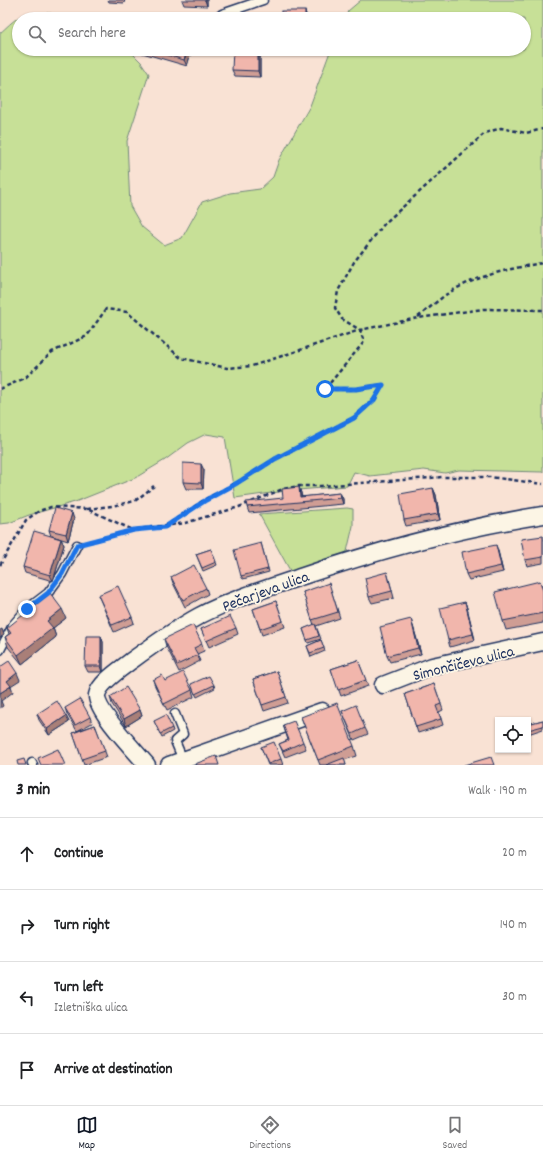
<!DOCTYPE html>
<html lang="en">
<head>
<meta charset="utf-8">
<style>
  body { margin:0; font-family:Dekko,sans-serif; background:#f6f6f6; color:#202124 }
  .controls { position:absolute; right:12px; bottom:12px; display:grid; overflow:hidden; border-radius:0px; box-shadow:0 1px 3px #0004 }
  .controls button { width:36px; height:36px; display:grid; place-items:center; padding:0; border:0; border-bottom:1px solid #e0e0e0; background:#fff; color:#202124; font:20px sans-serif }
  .stop { position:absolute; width:12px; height:12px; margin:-9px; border:3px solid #1a73e8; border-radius:50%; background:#fff }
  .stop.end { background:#1a73e8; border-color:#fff; box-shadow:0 1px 4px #0008 }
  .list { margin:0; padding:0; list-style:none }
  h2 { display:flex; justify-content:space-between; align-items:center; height:52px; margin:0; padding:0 16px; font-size:17px }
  h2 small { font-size:13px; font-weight:400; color:#757577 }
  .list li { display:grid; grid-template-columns:26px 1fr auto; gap:12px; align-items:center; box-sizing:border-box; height:72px; padding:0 16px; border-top:1px solid #e0e0e0 }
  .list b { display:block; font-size:15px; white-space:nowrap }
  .list p { margin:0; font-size:13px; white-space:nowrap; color:#757577 }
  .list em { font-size:13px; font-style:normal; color:#757577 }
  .icon { flex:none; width:22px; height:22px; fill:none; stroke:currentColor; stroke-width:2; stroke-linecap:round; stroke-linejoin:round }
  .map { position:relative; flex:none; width:543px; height:765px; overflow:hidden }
  .search { position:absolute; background:#fff; box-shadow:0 1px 3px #0004; left:12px; right:12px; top:12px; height:44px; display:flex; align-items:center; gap:10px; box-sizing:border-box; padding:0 14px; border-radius:22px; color:#757577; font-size:15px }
  .sheet { height:340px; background:#fff }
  nav { display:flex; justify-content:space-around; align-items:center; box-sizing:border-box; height:56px; border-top:1px solid #e0e0e0; background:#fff; font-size:11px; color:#757577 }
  nav a { display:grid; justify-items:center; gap:2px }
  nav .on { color:#111827 }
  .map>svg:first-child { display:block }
  .green { fill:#c7e097; stroke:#71887a }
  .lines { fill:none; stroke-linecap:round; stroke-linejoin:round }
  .lane-casing { stroke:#1b2f5e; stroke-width:11 }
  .street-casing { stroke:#1b2f5e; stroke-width:19 }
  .path { stroke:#1b2f5e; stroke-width:2.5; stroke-dasharray:4 3; stroke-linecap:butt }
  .lane { stroke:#fcf5e5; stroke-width:8 }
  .street { stroke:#fcf5e5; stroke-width:16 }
  .wall { fill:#cf9d94; stroke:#1b2f5e }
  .shaded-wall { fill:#a97f78; stroke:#1b2f5e }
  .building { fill:#f1b6ac; stroke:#1b2f5e }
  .route { stroke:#1a73e8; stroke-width:5 }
  .labels { text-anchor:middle; stroke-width:3.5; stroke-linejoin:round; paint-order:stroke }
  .street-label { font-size:16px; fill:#1b2f5e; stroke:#fcf5e5 }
</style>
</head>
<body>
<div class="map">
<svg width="543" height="765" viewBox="0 0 543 765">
  <rect width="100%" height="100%" fill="#f9e2d4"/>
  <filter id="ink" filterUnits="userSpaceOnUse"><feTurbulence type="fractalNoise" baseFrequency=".025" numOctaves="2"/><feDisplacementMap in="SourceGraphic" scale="8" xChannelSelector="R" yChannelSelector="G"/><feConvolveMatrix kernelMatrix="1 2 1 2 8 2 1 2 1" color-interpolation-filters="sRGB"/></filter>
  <g filter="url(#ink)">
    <g class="green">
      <path d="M361 0H543V472L459 470 445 473 424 470 370 476 354 472 347 486 286 491 235 498 225 437 206 434 188 443 165 460 135 478 75 502 29 515 9 523 0 524V33C6 28 13 20 20 17 35 10 56 12 70 19H19V49H128L141 62 149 74 127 141 130 206 142 227 164 245 182 238 202 202 230 193 260 189 273 177 279 160 310 106 331 49H524V19H345L348 11Z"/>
      <polygon points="347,508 353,509 353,526 345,560 293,576 259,514"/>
    </g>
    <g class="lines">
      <g class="lane-casing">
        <g id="lane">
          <polyline points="217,19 222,14 263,0"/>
          <polyline points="0,650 13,625 27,609 48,593 62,574 77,545"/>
          <polyline points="175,714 183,734 175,741 183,760"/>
          <polyline points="32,763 33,765"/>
        </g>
      </g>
      <g class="street-casing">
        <g id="street">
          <polyline points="383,685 432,666 543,642"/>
          <path d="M147 765C137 753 95 710 97 695 99 683 122 668 131 661 153 645 175 629 199 616 232 599 268 588 303 576 382 549 461 528 543 515"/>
          <polyline points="169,765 322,711"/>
        </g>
      </g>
      <g class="path">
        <path d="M418 317C427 310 435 303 444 296 471 277 511 268 543 263"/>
        <polyline points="0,389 25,378 52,352 87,336 106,309 127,312 181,358 227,368 252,366 360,330 418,318 483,309 543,310"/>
        <polyline points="87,509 112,506 135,501 154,486"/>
        <polyline points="165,527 206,499 237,483 275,459 354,418 374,400 383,385 356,389 325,389 364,342 360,330 342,319 335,308 338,291 354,262 385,223 485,133 501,128 526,133 543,129"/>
        <polyline points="89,542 134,530 185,523 239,507 283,489 299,486 321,486 443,477 490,477 543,484"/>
        <polyline points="0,565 26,520 39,511 51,507 87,509 133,530"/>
      </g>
      <use href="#lane" class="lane"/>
      <use href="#street" class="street"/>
    </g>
    <g class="wall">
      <polygon points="108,0 125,0 124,3 109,2"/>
      <polygon points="182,0 207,0 207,6 184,5"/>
      <polygon points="138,49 192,49 187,66 139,52"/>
      <polygon points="260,49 260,77 235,76 232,70"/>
      <polygon points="282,49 307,49 307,53 284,53"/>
      <polygon points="204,470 203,489 186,489 183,482"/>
      <polygon points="299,487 301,493 302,497 340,493 343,499 343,504 249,513 247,507 283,498"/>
      <polygon points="433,488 436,495 440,520 406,526 404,520"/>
      <polygon points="74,519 68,541 52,536 61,539 64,545 53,581 25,573 23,567 51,536 49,530"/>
      <polygon points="543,536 543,563 527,566 525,560"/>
      <polygon points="261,543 269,572 243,579 241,576"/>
      <polygon points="211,549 217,565 203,571 196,554"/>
      <polygon points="498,551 503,572 469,580 466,574"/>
      <polygon points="387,572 389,579 394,598 372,603 369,597"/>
      <polygon points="171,577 206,588 208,594 185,607 173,583"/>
      <polygon points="540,581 543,588 543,623 506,630 503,621"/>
      <polygon points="331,590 340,618 316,626 321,639 308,643 303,629 314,625 303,592"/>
      <polygon points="98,595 132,617 134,623 114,632"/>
      <polygon points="276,601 285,627 262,635 253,609"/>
      <polygon points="465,602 467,608 475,640 450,647 448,640"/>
      <polygon points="66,618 53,628 56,637 22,664 8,647 5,637 9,634 7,628"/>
      <polygon points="413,626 421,654 390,662 387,656"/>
      <polygon points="236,628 238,634 209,647 201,629"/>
      <polygon points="101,636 103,642 103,672 88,672 85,666"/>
      <polygon points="164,639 202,644 204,651 197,654 200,661 179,672 166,646"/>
      <polygon points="321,640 325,651 311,657 307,646"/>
      <polygon points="358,660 368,686 341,696 331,669"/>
      <polygon points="277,671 288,703 264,711 253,679"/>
      <polygon points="153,680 165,681 192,690 194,697 167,710 155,686"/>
      <polygon points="434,684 443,710 439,712 443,725 418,733 405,694"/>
      <polygon points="214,685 215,688 197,697 192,687"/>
      <polygon points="110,697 140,710 142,716 126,726 112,704"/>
      <polygon points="65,708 90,717 92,723 77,731 95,725 107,757 84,765 73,733 77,731 67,714"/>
      <polygon points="342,711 365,728 368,734 354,740"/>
      <polygon points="37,714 66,716 69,722 49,735 39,720"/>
      <polygon points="301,717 354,746 357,756 344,760 346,765 320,765"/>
      <polygon points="543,720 543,729 528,734 528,724"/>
      <polygon points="154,721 172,728 173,731 162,737"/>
      <polygon points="283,725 303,742 306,749 285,757 279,744 288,740"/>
      <polygon points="261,747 281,759 283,765 268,765"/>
    </g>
    <g class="shaded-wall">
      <polygon points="205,0 207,0 207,6"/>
      <polygon points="305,11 307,17 307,19 305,19"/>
      <polygon points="188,49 192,49 187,66 184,60"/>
      <polygon points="258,49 260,49 260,77 258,71"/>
      <polygon points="201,464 204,470 203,489 201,483"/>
      <polygon points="299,487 301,493 302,502 300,497"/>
      <polygon points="433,488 436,495 440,520 438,514"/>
      <polygon points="340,493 343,499 343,504 341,498"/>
      <polygon points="72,513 74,519 68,541 66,534"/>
      <polygon points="61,539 64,545 53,581 50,575"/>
      <polygon points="496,545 498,551 503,572 501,566"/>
      <polygon points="465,602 467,608 475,640 473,634"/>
      <polygon points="62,609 66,618 53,628 56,637 22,664 18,655 47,621"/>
      <polygon points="411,619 421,654 418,648"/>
      <polygon points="2,629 4,635 0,638 0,630"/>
      <polygon points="101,636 103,642 103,672 101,666"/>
      <polygon points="17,673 20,680 9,687 7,681"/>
      <polygon points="11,686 13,692 1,701 3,706 0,708 0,693"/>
      <polygon points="140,710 142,716 126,726 124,719"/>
      <polygon points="66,716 69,722 49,735 47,729"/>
    </g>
    <g class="building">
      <rect x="281" y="11" width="24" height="8"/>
      <polygon points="148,49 188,49 184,60"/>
      <polygon points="233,49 258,49 258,71 232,70"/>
      <polygon points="183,463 201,464 201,483 183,482"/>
      <polygon points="299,487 300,497 340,493 341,498 247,507 246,502 283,498 282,489"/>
      <polygon points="433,488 438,514 404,520 400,494"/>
      <polygon points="55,508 72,513 66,534 49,530"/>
      <polygon points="34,531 61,539 50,575 23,567"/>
      <polygon points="543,536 543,557 525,560 521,539"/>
      <polygon points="261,543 268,569 241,576 234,550"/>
      <polygon points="496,545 501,566 466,574 462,552"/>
      <polygon points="211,549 216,562 202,568 196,554"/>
      <polygon points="194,565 206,588 183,600 171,577"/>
      <polygon points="387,572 392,591 369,597 365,578"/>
      <polygon points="540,581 543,591 543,613 503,621 495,592"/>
      <polygon points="329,583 338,612 312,620 303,592"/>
      <polygon points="118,586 132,617 112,625 98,595"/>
      <polygon points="50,593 62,609 47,621 53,628 18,655 5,637 11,633 7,628"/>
      <polygon points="276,601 283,621 260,629 253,609"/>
      <polygon points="465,602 473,634 448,640 440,608"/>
      <polygon points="230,616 236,628 206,641 201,629"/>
      <polygon points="411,619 418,648 387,656 380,627"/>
      <polygon points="315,624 319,636 307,640 303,629"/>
      <polygon points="193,625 202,644 194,648 198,655 177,665 164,639"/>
      <polygon points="86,636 101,636 101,666 85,666"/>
      <polygon points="321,640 324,648 310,653 307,646"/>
      <polygon points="358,660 366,680 338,690 331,669"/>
      <polygon points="9,661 17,673 7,681 11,686 0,693 0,667"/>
      <polygon points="277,671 286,697 262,705 253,679"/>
      <polygon points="183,672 192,690 164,704 153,680 162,675 165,681"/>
      <polygon points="209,676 214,685 195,694 191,684"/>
      <polygon points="434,684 441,704 436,706 441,719 416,727 405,694"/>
      <polygon points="126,687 140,710 124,719 110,697"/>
      <polygon points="80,699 90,717 75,725 65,708"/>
      <polygon points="57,701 66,716 47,729 37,714"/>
      <polygon points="337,703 354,746 318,760 301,717"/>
      <polygon points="356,705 365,728 352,734 342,711"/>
      <polygon points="166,715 172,728 160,734 154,721"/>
      <polygon points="543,720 543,726 528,730 528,724"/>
      <polygon points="294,721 303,742 283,751 279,744 289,740 283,725"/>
      <polygon points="95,725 105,751 82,759 73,733"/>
      <polygon points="274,742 281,759 268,764 261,747"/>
      <polygon points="58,749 65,765 41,765 38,758"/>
      <polygon points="216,756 219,765 196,765 195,764"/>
      <polygon points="491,757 494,765 464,765"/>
      <polygon points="344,758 346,765 326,765"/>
      <polygon points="24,759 26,765 18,765 17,761"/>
    </g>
  </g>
  <g class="lines" filter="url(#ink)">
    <polyline class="route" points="27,609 48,593 62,574 77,545 134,530 165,527 206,500 237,483 275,459 354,418 374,400 383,385 356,389 325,389"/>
  </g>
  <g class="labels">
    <g class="street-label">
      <text transform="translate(265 590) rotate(-20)" y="6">Pečarjeva ulica</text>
      <text transform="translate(463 662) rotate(-14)" y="6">Simončičeva ulica</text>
    </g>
  </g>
</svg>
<div class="controls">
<button><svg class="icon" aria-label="locate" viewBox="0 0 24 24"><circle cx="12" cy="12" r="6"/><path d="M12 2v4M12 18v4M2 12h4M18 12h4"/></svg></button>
</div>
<div class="stop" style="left:325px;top:389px"></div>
<div class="stop end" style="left:27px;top:609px"></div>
<div class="search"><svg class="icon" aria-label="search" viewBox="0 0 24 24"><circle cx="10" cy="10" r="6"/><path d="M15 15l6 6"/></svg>Search here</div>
</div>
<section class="sheet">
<h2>3 min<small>Walk · 190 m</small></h2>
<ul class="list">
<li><svg class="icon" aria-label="ahead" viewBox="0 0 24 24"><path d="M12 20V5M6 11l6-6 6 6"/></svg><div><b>Continue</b></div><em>20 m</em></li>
<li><svg class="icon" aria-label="right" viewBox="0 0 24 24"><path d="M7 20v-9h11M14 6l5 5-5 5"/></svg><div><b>Turn right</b></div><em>140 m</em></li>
<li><svg class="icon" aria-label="left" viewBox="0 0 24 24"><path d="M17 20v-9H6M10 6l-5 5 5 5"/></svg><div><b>Turn left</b><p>Izletniška ulica</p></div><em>30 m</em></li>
<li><svg class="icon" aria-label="arrive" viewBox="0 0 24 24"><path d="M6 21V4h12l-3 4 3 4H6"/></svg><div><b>Arrive at destination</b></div></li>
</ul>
</section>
<nav>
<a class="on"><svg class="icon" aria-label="map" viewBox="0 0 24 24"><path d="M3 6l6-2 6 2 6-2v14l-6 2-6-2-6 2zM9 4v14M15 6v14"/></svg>Map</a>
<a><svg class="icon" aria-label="directions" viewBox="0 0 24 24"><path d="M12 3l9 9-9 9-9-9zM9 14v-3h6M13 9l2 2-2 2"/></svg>Directions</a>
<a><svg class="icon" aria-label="saved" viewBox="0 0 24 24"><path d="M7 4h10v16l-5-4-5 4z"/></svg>Saved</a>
</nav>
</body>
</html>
